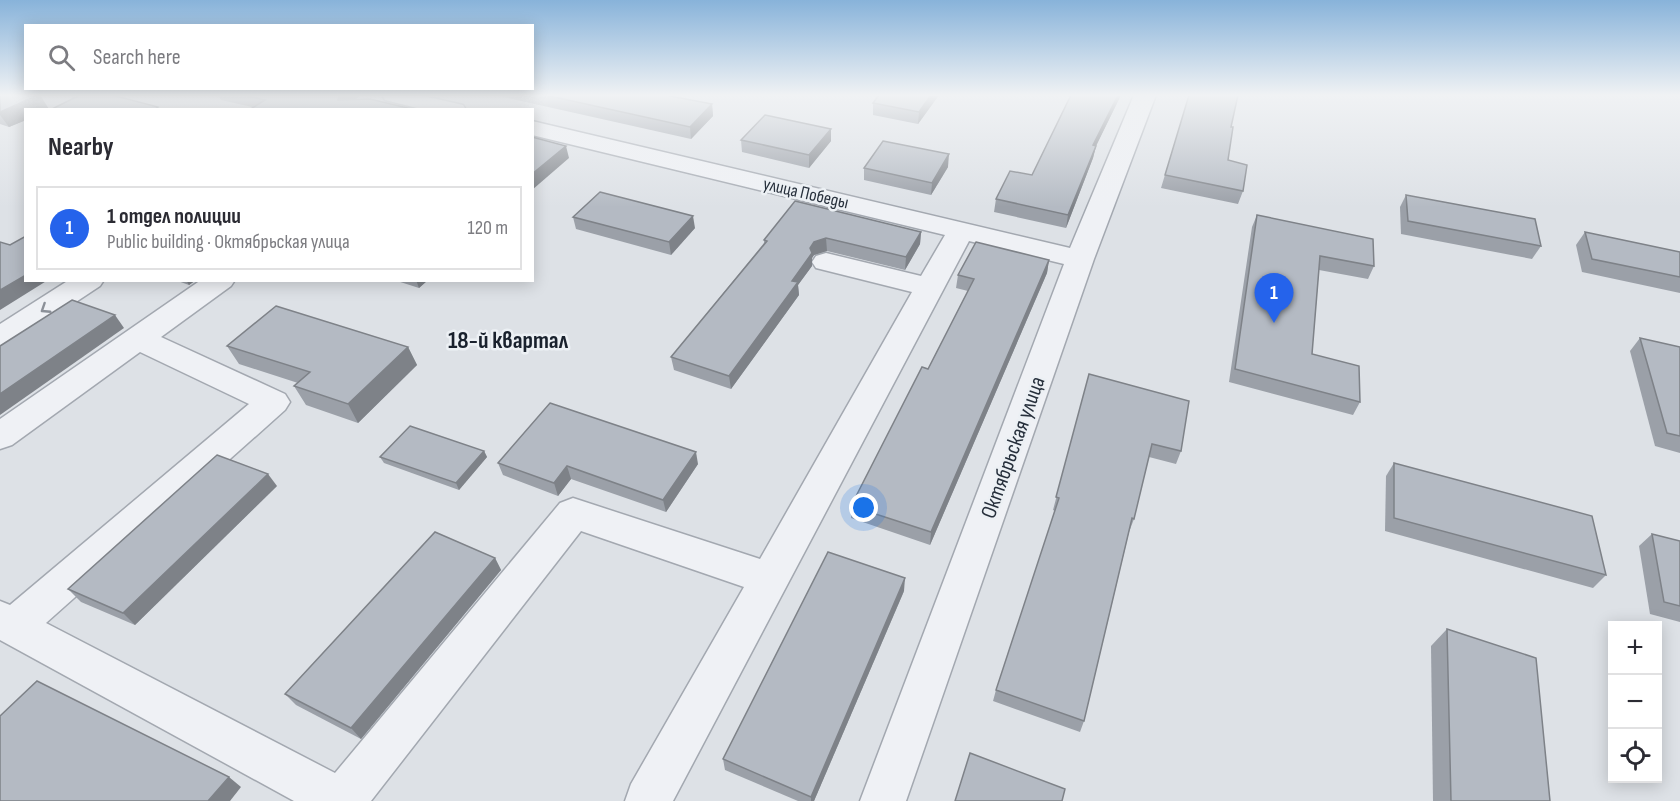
<!DOCTYPE html>
<html lang="en">
<head>
<meta charset="utf-8">
<style>
  body { margin:0; font-family:"Sofia Sans Condensed",sans-serif; background:#f2f2f3; color:#2b2b33 }
  .controls { position:absolute; right:18px; bottom:18px; display:grid; overflow:hidden; border-radius:0px; box-shadow:0 3px 15px #0003 }
  .controls button { width:54px; height:54px; display:grid; place-items:center; padding:0; border:0; border-bottom:2px solid #e1e1e2; background:#fff; color:#2b2b33; font:30px sans-serif }
  .you { position:absolute; left:864px; top:508px; width:21px; height:21px; margin:-15px; border:4px solid #fff; border-radius:50%; background:#1a73e8; box-shadow:0 0 0 9px #1a73e833 }
  .badge { display:grid; place-items:center; width:39px; height:39px; border-radius:50%; background:#2563eb; color:#fff; font-size:20px; font-weight:700 }
  .pin { position:absolute; translate:-50% -50px; filter:drop-shadow(0 2px 3px #0008) }
  .pin::after { content:''; position:absolute; top:32px; width:21px; height:18px; background:inherit; clip-path:polygon(0 0,100% 0,50% 100%) }
  .list { margin:0; padding:0; list-style:none }
  h2 { display:flex; justify-content:space-between; align-items:center; height:78px; margin:0; padding:0 24px; font-size:26px }
  h2 small { font-size:20px; font-weight:400; color:#7c7c81 }
  .list li { display:grid; grid-template-columns:39px 1fr auto; gap:18px; align-items:center; box-sizing:border-box; height:84px; margin:0 12px 12px; padding:0 12px; border:2px solid #e1e1e2; border-radius:0px }
  .list b { display:block; font-size:22px; white-space:nowrap }
  .list p { margin:0; font-size:20px; white-space:nowrap; color:#7c7c81 }
  .list em { font-size:20px; font-style:normal; color:#7c7c81 }
  .icon { flex:none; width:33px; height:33px; fill:none; stroke:currentColor; stroke-width:2; stroke-linecap:round; stroke-linejoin:round }
  .map { position:relative; flex:none; width:1680px; height:801px; overflow:hidden }
  .search { position:absolute; background:#fff; box-shadow:0 3px 15px #0003; left:24px; top:24px; width:510px; height:66px; display:flex; align-items:center; gap:15px; box-sizing:border-box; padding:0 21px; border-radius:0px; color:#7c7c81; font-size:22px }
  .panel { position:absolute; background:#fff; box-shadow:0 3px 15px #0003; left:24px; top:108px; width:510px; height:174px; border-radius:0px }
  .map>svg:first-child { display:block }
  .lines { fill:none; stroke-linecap:round; stroke-linejoin:round }
  .minor-casing { stroke:#a3a8b0; stroke-width:3 }
  .minor { fill:#eff1f5; fill-rule:evenodd }
  .wall { fill:#9ba0a8 }
  .shaded-wall { fill:#7e8288 }
  .building { fill:#b4bac3; stroke:#7e8288; stroke-width:1.5 }
  .oneway { stroke:#8b9098 }
  .labels { text-anchor:middle; stroke-width:5; stroke-linejoin:round; paint-order:stroke }
  .far-street-label { font-size:18px; fill:#27303c; stroke:#ecf0f4 }
  .street-label { font-size:22px; fill:#27303c; stroke:#ecf0f4 }
  .neighbourhood-label { font-size:24px; font-weight:bold; fill:#19212d; stroke:#ecf0f4 }
</style>
</head>
<body>
<div class="map">
<svg width="1680" height="801" viewBox="0 0 1680 801">
  <rect width="100%" height="100%" fill="#dde1e6"/>
  <g class="lines">
    <g class="minor-casing">
      <g id="minor">
        <polygon points="382,95 419,95 463,105 466,110 425,110 385,100"/>
        <polygon points="1134,95 1156,95 1094,259 906,801 860,801 1064,264 969,241 673,801 625,801 631,784 744,587 581,531 371,801 294,801 0,640 0,601 10,605 249,404 140,352 12,445 0,449 0,419 201,280 235,280 231,286 161,337 285,394 290,402 285,410 46,623 335,773 560,503 573,498 760,559 912,292 816,268 812,262 816,256 826,253 921,276 945,235 532,135 532,121 1070,248"/>
        <polygon points="69,280 104,280 100,286 11,345 0,348 0,324"/>
      </g>
    </g>
    <use href="#minor" class="minor"/>
  </g>
  <g class="wall">
    <polygon points="0,95 49,109 47,110 26,110 26,120 9,127 0,124"/>
    <polygon points="218,95 361,95 355,99 252,107 221,100"/>
    <polygon points="495,95 665,95 712,104 713,116 691,139"/>
    <polygon points="939,95 918,124 873,115 873,103"/>
    <polygon points="1071,95 1121,95 1096,146 1093,158 1066,228 994,212 996,199 1032,175"/>
    <polygon points="1189,95 1231,127 1228,160 1243,191 1238,204 1161,188"/>
    <polygon points="741,140 831,141 809,168 742,152"/>
    <polygon points="948,167 931,195 864,180 864,168"/>
    <polygon points="1406,195 1541,246 1532,259 1401,234 1400,207"/>
    <polygon points="1257,215 1374,266 1368,279 1319,270 1312,354 1360,402 1353,415 1229,382 1252,227"/>
    <polygon points="573,217 695,228 671,255 576,229"/>
    <polygon points="921,232 920,244 905,270 827,251 814,255 812,258 812,266 798,285 799,295 731,389 674,370 671,357 764,243 764,240"/>
    <polygon points="1585,232 1680,252 1680,293 1582,272 1576,245"/>
    <polygon points="1049,260 1047,273 930,545 851,518 851,506 928,369 968,291 956,288 958,275"/>
    <polygon points="175,280 196,280 189,285"/>
    <polygon points="394,280 428,280 419,288"/>
    <polygon points="1640,338 1680,347 1680,453 1655,446 1630,351"/>
    <polygon points="227,346 408,347 417,365 358,423 306,405 294,386 298,383 239,364"/>
    <polygon points="1089,374 1181,451 1176,464 1149,457 1134,519 1129,532 1084,721 1080,732 993,701 996,690 1055,511 1053,510"/>
    <polygon points="484,451 487,457 459,490 384,463 380,457"/>
    <polygon points="498,463 698,464 666,512 571,479 558,496 503,475"/>
    <polygon points="1394,463 1606,575 1593,588 1385,531 1386,476"/>
    <polygon points="277,486 135,625 81,602 68,589"/>
    <polygon points="1652,534 1680,541 1680,622 1650,614 1639,546"/>
    <polygon points="495,558 501,570 361,739 296,705 285,694"/>
    <polygon points="904,591 814,801 798,801 725,770 723,759"/>
    <polygon points="1447,629 1550,801 1433,801 1431,646"/>
  </g>
  <g class="shaded-wall">
    <polygon points="38,95 40,95 49,109 47,110 26,110 26,120 9,127 0,115 0,112"/>
    <polygon points="341,95 361,95 344,108 338,100 339,96"/>
    <polygon points="931,95 939,95 918,124 919,112"/>
    <polygon points="1118,95 1121,95 1096,146 1093,158 1066,228 1068,215 1093,145"/>
    <polygon points="712,104 713,116 691,139 690,127"/>
    <polygon points="831,129 831,141 809,168 809,155"/>
    <polygon points="566,146 569,158 532,190 532,174"/>
    <polygon points="949,154 948,167 931,195 932,183"/>
    <polygon points="693,216 695,228 671,255 669,242"/>
    <polygon points="921,232 920,244 905,270 906,257"/>
    <polygon points="826,238 827,251 814,255 812,258 812,266 798,285 799,295 731,389 729,376 792,281 810,248 814,242"/>
    <polygon points="1049,260 1047,273 930,545 931,532"/>
    <polygon points="26,275 26,280 48,280 0,310 0,290"/>
    <polygon points="186,280 196,280 189,285"/>
    <polygon points="416,280 428,280 419,288"/>
    <polygon points="115,315 124,328 0,415 0,394"/>
    <polygon points="408,347 417,365 358,423 348,404"/>
    <polygon points="484,451 487,457 459,490 456,483"/>
    <polygon points="696,452 698,464 666,512 663,500"/>
    <polygon points="567,466 571,479 558,496 554,483"/>
    <polygon points="268,474 277,486 135,625 123,613"/>
    <polygon points="495,558 501,570 361,739 351,728"/>
    <polygon points="905,578 904,591 814,801 811,801 811,797"/>
    <polygon points="229,777 241,787 230,801 208,801"/>
  </g>
  <g class="building">
    <polygon points="0,95 38,95 0,112"/>
    <polygon points="80,95 112,95 158,107 154,110 50,110"/>
    <polygon points="243,95 341,95 339,96 338,100 370,99 416,110 249,110 265,100"/>
    <polygon points="545,95 665,95 712,104 690,127"/>
    <polygon points="879,95 931,95 919,112 873,103"/>
    <polygon points="1071,95 1118,95 1093,145 1096,146 1068,215 996,199 1010,171 1032,175"/>
    <polygon points="1189,95 1238,95 1231,127 1233,127 1228,160 1247,165 1243,191 1165,175"/>
    <polygon points="765,115 831,129 809,155 741,140"/>
    <polygon points="532,137 566,146 532,174"/>
    <polygon points="883,141 949,154 932,183 864,168"/>
    <polygon points="600,192 693,216 669,242 573,217"/>
    <polygon points="1406,195 1535,219 1541,246 1408,221"/>
    <polygon points="795,201 921,232 906,257 826,238 814,242 810,248 812,253 792,281 798,282 729,376 671,357 767,241 764,240"/>
    <polygon points="1257,215 1373,239 1374,266 1320,256 1312,354 1359,366 1360,402 1235,369"/>
    <polygon points="1585,232 1680,252 1680,277 1592,259"/>
    <polygon points="26,236 26,275 0,290 0,242 10,245"/>
    <polygon points="976,242 1049,260 931,532 851,506 922,367 928,369 974,279 958,275"/>
    <polygon points="72,300 115,315 0,394 0,346"/>
    <polygon points="276,306 408,347 348,404 294,386 310,372 227,346"/>
    <polygon points="1640,338 1680,347 1680,436 1667,433"/>
    <polygon points="1089,374 1189,401 1181,451 1152,444 1134,519 1132,518 1084,721 996,690 1059,498 1056,497"/>
    <polygon points="550,403 696,452 663,500 567,466 554,483 498,463"/>
    <polygon points="410,426 484,451 456,483 380,457"/>
    <polygon points="217,455 268,474 123,613 68,589"/>
    <polygon points="1394,463 1592,516 1606,575 1394,518"/>
    <polygon points="435,532 495,558 351,728 285,694"/>
    <polygon points="1652,534 1680,541 1680,606 1664,602"/>
    <polygon points="828,552 905,578 811,797 723,759"/>
    <polygon points="1447,629 1536,658 1550,801 1451,801"/>
    <polygon points="37,681 229,777 208,801 0,801 0,716"/>
    <polygon points="970,753 1065,789 1062,801 955,801"/>
  </g>
  <defs><path id="oneway-chevron" d="M-2-3.5L2.5 0L-2 3.5" fill="none" stroke-width="1.6" stroke-linecap="round" stroke-linejoin="round" transform="scale(1.5)"/></defs>
  <use class="oneway" href="#oneway-chevron" transform="translate(45 309) rotate(147)"/>
  <linearGradient id="sky" x2="0" y2="1"><stop stop-color="#88b3da"/><stop offset="0.46" stop-color="#f0f2f4"/><stop offset="1" stop-color="#f0f2f4" stop-opacity="0"/></linearGradient>
  <rect width="1680" height="207" fill="url(#sky)"/>
  <g class="labels">
    <g class="far-street-label">
      <text transform="translate(806 193) rotate(13)" y="6">улица Победы</text>
    </g>
    <g class="street-label">
      <text transform="translate(1012 447) rotate(-70)" y="8">Октябрьская улица</text>
    </g>
    <g class="neighbourhood-label">
      <text x="508" y="348">18-й квартал</text>
    </g>
  </g>
</svg>
<div class="controls">
<button>+</button>
<button>−</button>
<button><svg class="icon" aria-label="locate" viewBox="0 0 24 24"><circle cx="12" cy="12" r="6"/><path d="M12 2v4M12 18v4M2 12h4M18 12h4"/></svg></button>
</div>
<div class="you"></div>
<div class="pin badge" style="left:1274px;top:323px">1</div>
<div class="search"><svg class="icon" aria-label="search" viewBox="0 0 24 24"><circle cx="10" cy="10" r="6"/><path d="M15 15l6 6"/></svg>Search here</div>
<section class="panel">
<h2>Nearby<small></small></h2>
<ul class="list">
<li><span class="badge">1</span><div><b>1 отдел полиции</b><p>Public building · Октябрьская улица</p></div><em>120 m</em></li>
</ul>
</section>
</div>
</body>
</html>
